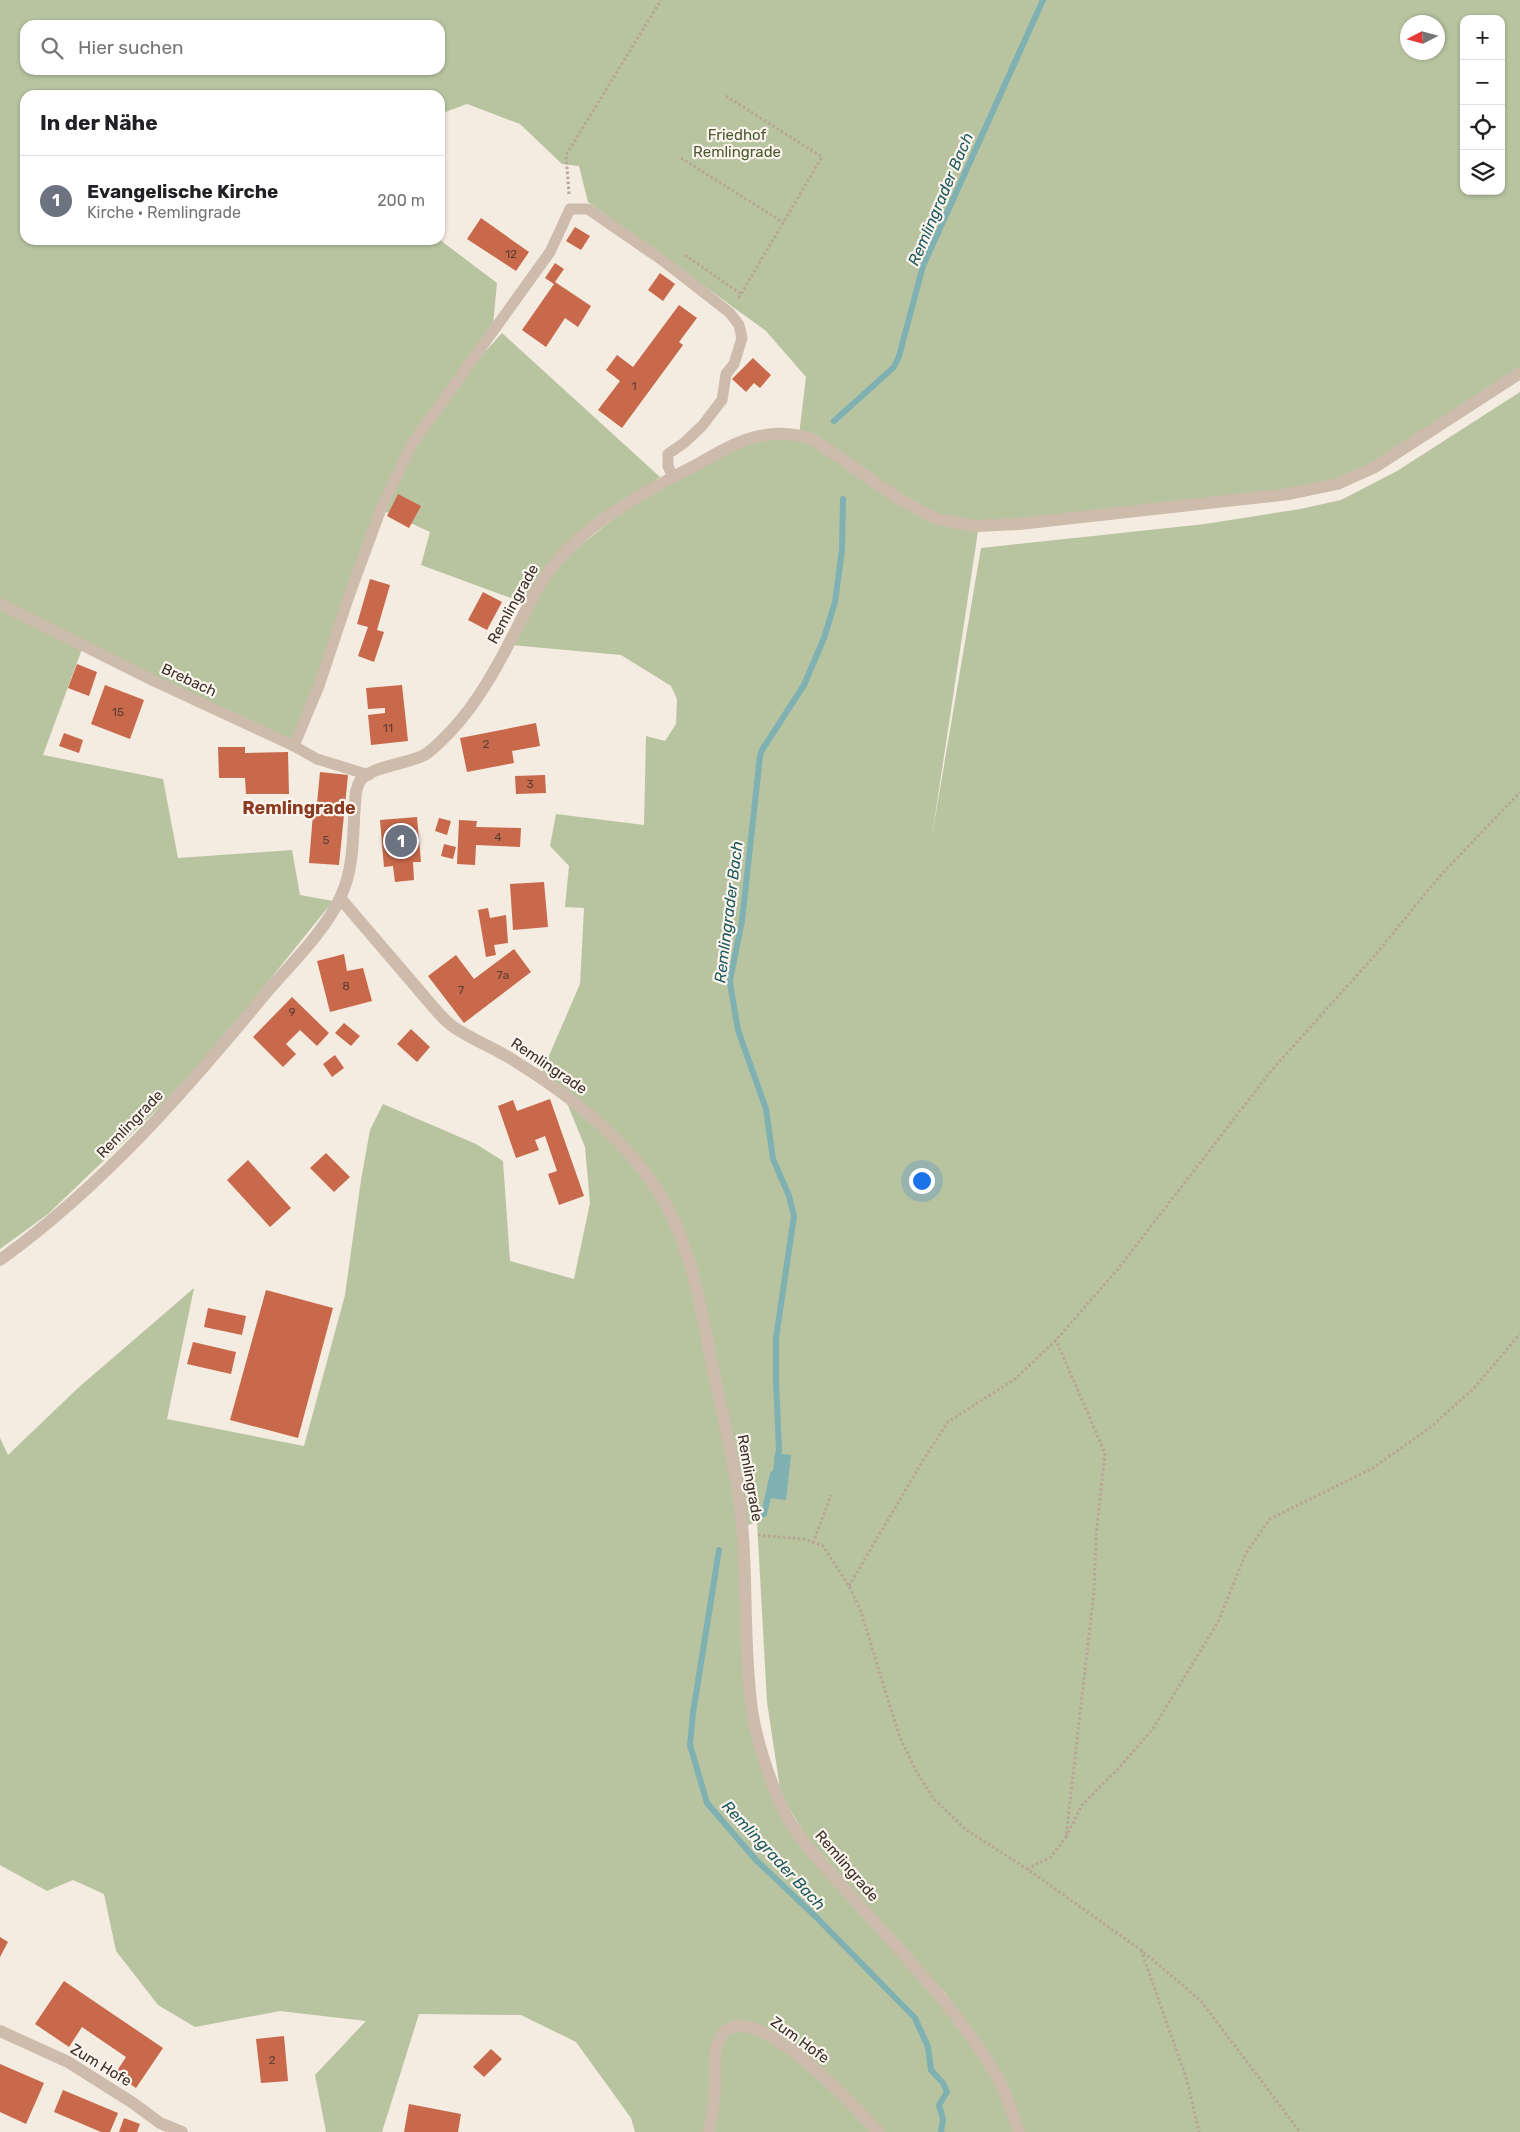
<!DOCTYPE html>
<html lang="de">
<head>
<meta charset="utf-8">
<style>
  body { margin:0; font-family:Rubik,sans-serif; background:#f2f2f2; color:#202124 }
  .controls { position:absolute; right:15px; top:15px; display:grid; overflow:hidden; border-radius:10px; box-shadow:0 1px 4px #0004 }
  .controls button { width:45px; height:45px; display:grid; place-items:center; padding:0; border:0; border-bottom:1px solid #e0e0e0; background:#fff; color:#202124; font:25px sans-serif }
  .compass { position:absolute; left:1400px; top:15px; width:45px; height:45px; border-radius:50%; background:#fff; box-shadow:0 1px 4px #0004; rotate:264deg }
  .you { position:absolute; left:921px; top:1180px; width:18px; height:18px; margin:-12px; border:4px solid #fff; border-radius:50%; background:#1a73e8; box-shadow:0 0 0 8px #1a73e833 }
  .badge { display:grid; place-items:center; width:32px; height:32px; border-radius:50%; background:#7c3aed; color:#fff; font-size:16px; font-weight:700 }
  .pin { position:absolute; translate:-50% -50%; border:2px solid #fff; box-shadow:0 1px 5px #0006 }
  .list { margin:0; padding:0; list-style:none }
  h2 { display:flex; justify-content:space-between; align-items:center; height:65px; margin:0; padding:0 20px; font-size:21px }
  h2 small { font-size:16px; font-weight:400; color:#757577 }
  .list li { display:grid; grid-template-columns:32px 1fr auto; gap:15px; align-items:center; box-sizing:border-box; height:90px; padding:0 20px; border-top:1px solid #e0e0e0 }
  .list b { display:block; font-size:19px; white-space:nowrap }
  .list p { margin:0; font-size:16px; white-space:nowrap; color:#757577 }
  .list em { font-size:16px; font-style:normal; color:#757577 }
  .icon { flex:none; width:28px; height:28px; fill:none; stroke:currentColor; stroke-width:2; stroke-linecap:round; stroke-linejoin:round }
  .map { position:relative; flex:none; width:1520px; height:2132px; overflow:hidden }
  .search { position:absolute; background:#fff; box-shadow:0 1px 4px #0004; left:20px; top:20px; width:425px; height:55px; display:flex; align-items:center; gap:12px; box-sizing:border-box; padding:0 18px; border-radius:15px; color:#757577; font-size:19px }
  .panel { position:absolute; background:#fff; box-shadow:0 1px 4px #0004; left:20px; top:90px; width:425px; height:155px; border-radius:15px }
  .map>svg:first-child { display:block }
  .green { fill:#b8c4a0; fill-rule:evenodd }
  .water { fill:#7fb0b2 }
  .lines { fill:none; stroke-linecap:round; stroke-linejoin:round }
  .stream { stroke:#7fb0b2; stroke-width:6 }
  .building { fill:#c8694b }
  .path { stroke:#b9a596; stroke-width:3; stroke-dasharray:2.5 2.5; stroke-linecap:butt }
  .service { stroke:#cdbbac; stroke-width:11 }
  .minor { stroke:#cdbbac; stroke-width:12 }
  .tertiary { stroke:#cdbbac; stroke-width:12 }
  .labels { text-anchor:middle; stroke-width:4.5; stroke-linejoin:round; paint-order:stroke }
  .number-label { font-size:12px; fill:#5e3e33 }
  .park-label { font-size:15px; fill:#4a5a2e; stroke:#fbf5ee }
  .street-label { font-size:15px; fill:#3b302b; stroke:#fbf5ee }
  .water-label { font-size:16px; font-style:italic; fill:#1f5a5e; stroke:#fbf5ee }
  .quarter-label { font-size:18px; font-weight:bold; fill:#8c3b22; stroke:#fbf5ee }
</style>
</head>
<body>
<div class="map">
<svg width="1520" height="2132" viewBox="0 0 1520 2132">
  <rect width="100%" height="100%" fill="#f4ebe1"/>
  <g class="green">
    <path d="M0 0H1520V373L1337 484 1019 524 949 522 799 435 806 377 766 331 588 202 579 166 562 164 520 124 467 104 440 114V95H25V240H440L497 283 493 325 412 443 294 746 0 604ZM1464 19H1501V191H1464ZM1408 22H1438V52H1408ZM25 25H440V70H25Z"/>
    <polygon points="502,333 660,477 561,551 524,603 421,565 430,532 382,510 414,445 466,373"/>
    <path d="M1520 392V2132H1023L1007 2084 946 1994 808 1839 781 1795 767 1702 757 1522 745 1526C736 1476 726 1426 717 1376 705 1311 694 1228 648 1177L657 1189 681 1240 697 1286 738 1497 743 1533 747 1653 752 1711 758 1739 771 1781 782 1809 803 1840 942 1999 981 2051 1002 2085 1019 2132H635L631 2118 576 2042 521 2015 419 2014 382 2132H326L315 2075 366 2021 280 2011 195 2027 158 2005 116 1951 104 1894 73 1880 47 1891 0 1865V1438L8 1455 78 1388 194 1288 167 1419 304 1446 345 1295 361 1180 370 1130 383 1104 476 1144 503 1161 510 1261 574 1279 590 1203 585 1147 562 1091 609 1133 585 1106 542 1072 580 984 584 908 565 907 569 866 550 846 556 814 644 825 646 736 665 741 676 724 677 699 671 686 621 655 511 645 544 585 567 556 617 516 674 480 718 456 750 442 765 439H800L825 452 916 514 947 525 978 531 932 836 981 548 1205 524 1300 509 1341 500 1397 471Z"/>
    <polygon points="0,608 82,649 43,755 163,779 178,858 292,850 300,895 333,901 193,1075 48,1214 0,1249"/>
  </g>
  <polygon class="water" points="775,1453 791,1455 786,1500 770,1498"/>
  <g class="lines">
    <g class="stream">
      <polyline points="834,421 894,367 899,356 923,266 1043,0"/>
      <polyline points="777,1460 779,1450 776,1381 776,1338 794,1216 789,1196 773,1159 766,1109 738,1030 731,989 730,980 742,921 760,756 762,750 804,685 824,638 835,602 842,550 843,499"/>
      <polyline points="764,1514 773,1474"/>
      <polyline points="719,1550 693,1713 690,1745 707,1803 756,1860 816,1917 915,2018 928,2047 931,2070 943,2083 947,2092 939,2105 943,2119 941,2132"/>
    </g>
  </g>
  <g class="building">
    <polygon points="481,218 529,252 516,271 467,239"/>
    <polygon points="575,227 590,236 581,250 566,241"/>
    <polygon points="555,263 564,269 555,282 591,306 578,327 565,318 546,347 522,330 554,284 545,278"/>
    <polygon points="660,273 675,284 663,301 648,290"/>
    <polygon points="679,305 697,318 679,342 683,345 622,428 598,410 620,381 606,370 617,355 633,367"/>
    <polygon points="753,358 771,375 760,388 754,383 746,392 732,379"/>
    <polygon points="398,494 421,506 409,528 387,516"/>
    <polygon points="370,579 390,585 377,630 384,632 374,662 358,656 368,627 357,624"/>
    <polygon points="483,592 502,602 487,630 468,620"/>
    <polygon points="77,664 97,672 89,696 68,688"/>
    <polygon points="105,685 144,700 130,739 91,724"/>
    <polygon points="402,685 408,741 371,745 368,715 385,713 385,708 368,709 366,688"/>
    <polygon points="536,723 540,746 512,751 514,763 467,772 460,738"/>
    <polygon points="64,733 83,740 79,753 59,746"/>
    <polygon points="218,747 245,747 245,753 288,752 289,794 246,794 245,778 219,778"/>
    <polygon points="320,772 348,775 339,865 309,863 313,814 316,814"/>
    <polygon points="545,775 546,793 516,794 515,776"/>
    <polygon points="417,817 421,862 413,862 414,880 395,882 393,866 384,867 380,820"/>
    <polygon points="439,818 451,821 447,835 435,831"/>
    <polygon points="459,820 477,821 476,827 521,828 520,847 476,845 475,865 457,864"/>
    <polygon points="444,844 456,847 453,859 441,856"/>
    <polygon points="544,882 548,927 513,930 510,884"/>
    <polygon points="488,908 490,918 506,915 508,943 494,945 496,955 486,957 478,910"/>
    <polygon points="514,949 531,972 464,1023 428,976 456,955 474,979"/>
    <polygon points="344,954 347,971 363,968 372,1001 330,1012 317,961"/>
    <polygon points="292,997 329,1033 317,1046 300,1030 286,1044 296,1054 283,1067 253,1037"/>
    <polygon points="344,1023 360,1036 351,1046 335,1033"/>
    <polygon points="411,1029 430,1047 417,1062 397,1044"/>
    <polygon points="335,1055 344,1068 332,1077 323,1064"/>
    <polygon points="550,1099 584,1196 559,1205 548,1174 557,1171 545,1136 535,1140 539,1150 516,1158 498,1106 513,1100 517,1111"/>
    <polygon points="326,1153 350,1177 334,1192 310,1168"/>
    <polygon points="248,1160 291,1208 270,1227 227,1180"/>
    <polygon points="266,1290 333,1308 298,1438 230,1420"/>
    <polygon points="208,1308 246,1316 242,1335 204,1327"/>
    <polygon points="193,1342 236,1352 231,1374 187,1364"/>
    <polygon points="0,1937 8,1942 0,1957"/>
    <polygon points="64,1981 163,2048 136,2088 115,2074 126,2057 82,2027 69,2047 35,2024"/>
    <polygon points="284,2036 288,2081 261,2083 256,2039"/>
    <polygon points="491,2049 502,2059 484,2077 473,2067"/>
    <polygon points="0,2064 44,2083 26,2124 0,2112"/>
    <polygon points="63,2090 118,2113 110,2132 101,2132 54,2112"/>
    <polygon points="409,2104 461,2114 458,2132 404,2132"/>
    <polygon points="124,2118 140,2124 137,2132 119,2132"/>
  </g>
  <g class="lines">
    <g class="path">
      <polyline points="726,96 822,157 738,299"/>
      <polyline points="681,158 784,223"/>
      <polyline points="569,194 566,155 661,0"/>
      <polyline points="685,255 741,294"/>
      <polyline points="758,1535 804,1539 823,1546 849,1586 860,1609 899,1735 916,1771 934,1799 965,1829 1027,1869 1141,1950 1201,2001 1300,2132"/>
      <polyline points="813,1543 831,1495"/>
      <polyline points="849,1586 922,1462 948,1422 1015,1379 1056,1340 1118,1269 1271,1071 1375,955 1439,877 1520,792"/>
      <polyline points="1066,1837 1082,1805 1117,1770 1152,1730 1218,1622 1246,1553 1270,1519 1373,1468 1432,1426 1474,1388 1520,1334"/>
      <polyline points="1027,1869 1051,1857 1066,1837 1094,1591 1096,1535 1105,1453 1056,1340"/>
      <polyline points="1141,1950 1187,2080 1199,2132"/>
    </g>
    <g class="service">
      <polyline points="0,604 154,681 294,746 317,759 369,775"/>
      <polyline points="294,746 319,686 350,593 381,509 412,444 550,252 570,209 588,209 662,260 730,313 739,325 742,338 734,364 726,374 722,400 702,426 684,443 668,454 668,466 673,477"/>
    </g>
    <g class="minor">
      <path d="M340 898 435 1009C441 1016 447 1023 455 1028 473 1040 494 1048 513 1060 567 1093 621 1135 656 1188 694 1246 701 1313 715 1379 726 1431 739 1483 743 1536 747 1594 744 1652 752 1710 757 1742 768 1775 781 1805 796 1839 830 1872 855 1900 906 1958 962 2014 1000 2082 1008 2098 1013 2116 1019 2132"/>
      <polyline points="0,2031 68,2062 133,2103 160,2123 182,2132"/>
      <path d="M709 2132C712 2117 714 2102 715 2087 715 2070 712 2049 722 2035 752 1993 858 2110 878 2132"/>
    </g>
    <path class="tertiary" d="M0 1260C104 1185 186 1090 267 992 291 964 326 930 341 896 356 864 352 827 356 792 357 789 358 784 360 781 370 766 410 764 426 754 435 748 443 739 451 731 480 700 499 663 518 626 528 606 538 585 552 567 587 522 647 491 696 465 718 453 741 438 766 435 783 432 798 434 814 440L899 499 937 519 976 526 1019 524 1289 494 1337 484 1375 467 1520 373"/>
  </g>
  <g class="labels">
    <g class="number-label">
      <text x="511" y="258">12</text>
      <text x="634" y="390">1</text>
      <text x="118" y="716">15</text>
      <text x="388" y="732">11</text>
      <text x="486" y="748">2</text>
      <text x="530" y="788">3</text>
      <text x="498" y="841">4</text>
      <text x="326" y="844">5</text>
      <text x="503" y="979">7a</text>
      <text x="346" y="990">8</text>
      <text x="461" y="994">7</text>
      <text x="292" y="1016">9</text>
      <text x="272" y="2064">2</text>
    </g>
    <g class="park-label">
      <text x="737" y="140">Friedhof<tspan x="737" dy="17">Remlingrade</tspan></text>
    </g>
    <g class="street-label">
      <text transform="translate(513 604) rotate(-61)" y="5">Remlingrade</text>
      <text transform="translate(189 680) rotate(25)" y="5">Brebach</text>
      <text transform="translate(549 1066) rotate(34)" y="5">Remlingrade</text>
      <text transform="translate(130 1124) rotate(-46)" y="5">Remlingrade</text>
      <text transform="translate(750 1478) rotate(80)" y="5">Remlingrade</text>
      <text transform="translate(847 1866) rotate(49)" y="5">Remlingrade</text>
      <text transform="translate(800 2040) rotate(36)" y="5">Zum Hofe</text>
      <text transform="translate(101 2065) rotate(31)" y="5">Zum Hofe</text>
    </g>
    <g class="water-label">
      <text transform="translate(940 199) rotate(-67)" y="6">Remlingrader Bach</text>
      <text transform="translate(728 912) rotate(-83)" y="6">Remlingrader Bach</text>
      <text transform="translate(774 1855) rotate(47)" y="6">Remlingrader Bach</text>
    </g>
    <g class="quarter-label">
      <text x="299" y="814">Remlingrade</text>
    </g>
  </g>
</svg>
<div class="controls">
<button>+</button>
<button>−</button>
<button><svg class="icon" aria-label="locate" viewBox="0 0 24 24"><circle cx="12" cy="12" r="6"/><path d="M12 2v4M12 18v4M2 12h4M18 12h4"/></svg></button>
<button><svg class="icon" aria-label="layers" viewBox="0 0 24 24"><path d="M12 4l9 5-9 5-9-5zM3 14l9 5 9-5"/></svg></button>
</div>
<svg class="compass" viewBox="-18 -18 36 36"><path d="M0-13l5 13h-10z" fill="#e53935"/><path d="M0 13l5-13h-10z" fill="#757577"/></svg>
<div class="you"></div>
<div class="pin badge" style="left:401px;top:841px;background:#6b7280">1</div>
<div class="search"><svg class="icon" aria-label="search" viewBox="0 0 24 24"><circle cx="10" cy="10" r="6"/><path d="M15 15l6 6"/></svg>Hier suchen</div>
<section class="panel">
<h2>In der Nähe<small></small></h2>
<ul class="list">
<li><span class="badge" style="background:#6b7280">1</span><div><b>Evangelische Kirche</b><p>Kirche · Remlingrade</p></div><em>200 m</em></li>
</ul>
</section>
</div>
</body>
</html>
